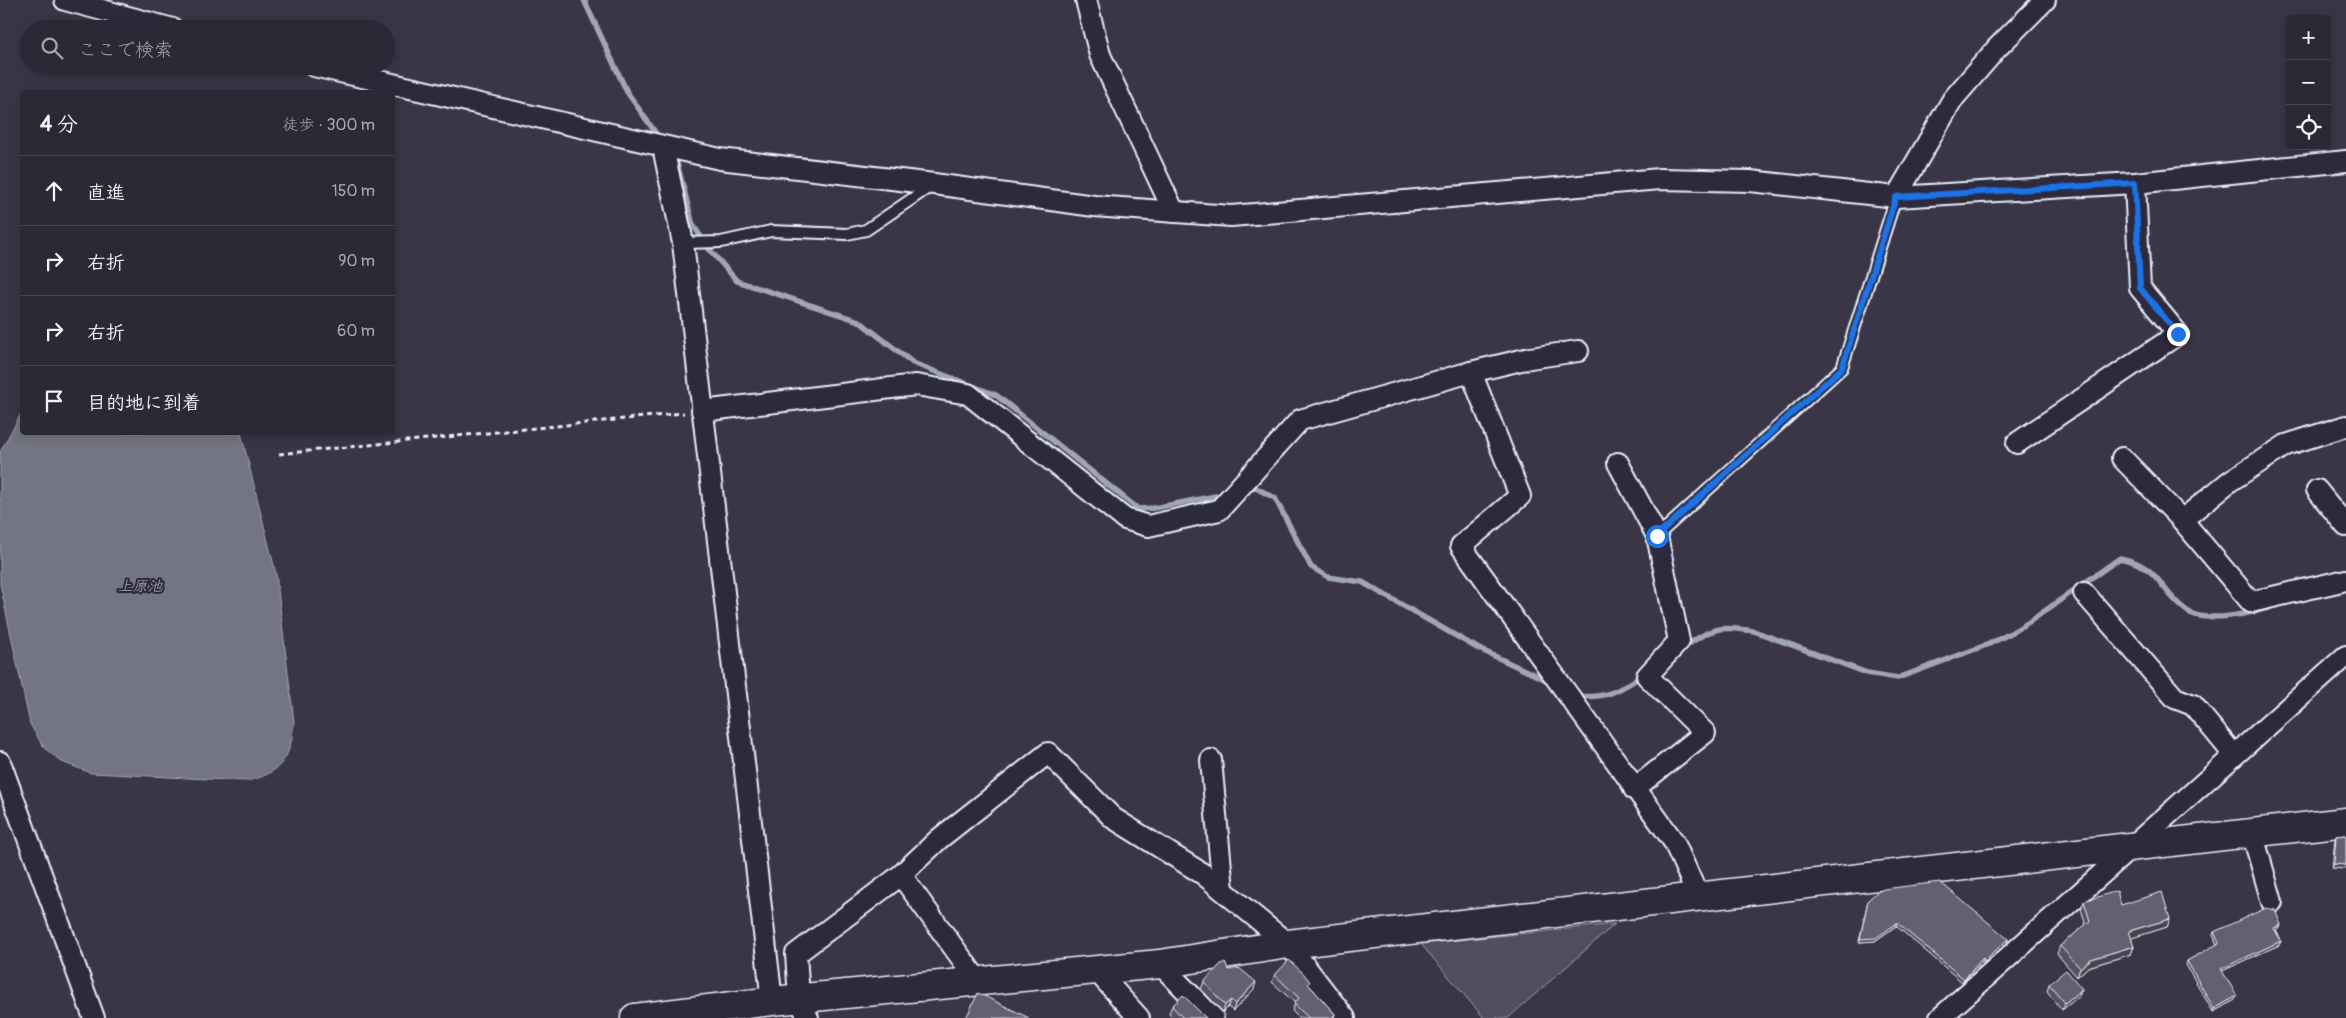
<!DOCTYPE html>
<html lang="ja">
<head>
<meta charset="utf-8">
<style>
  body { margin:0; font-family:Pangolin,"Klee One",sans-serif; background:#383442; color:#f1f3f6 }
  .controls { position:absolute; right:15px; top:15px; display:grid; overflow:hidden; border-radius:5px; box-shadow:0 2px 12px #0003 }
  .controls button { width:45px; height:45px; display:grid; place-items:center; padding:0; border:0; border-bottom:1px solid #484451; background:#2c2836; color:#f1f3f6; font:25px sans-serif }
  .stop { position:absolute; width:15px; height:15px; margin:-11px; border:4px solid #1a73e8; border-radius:50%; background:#fff }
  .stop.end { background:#1a73e8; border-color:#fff; box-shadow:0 1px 5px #0008 }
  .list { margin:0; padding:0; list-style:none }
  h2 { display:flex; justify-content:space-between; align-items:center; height:65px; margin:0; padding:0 20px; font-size:21px }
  h2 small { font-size:16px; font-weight:400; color:#a6a6ad }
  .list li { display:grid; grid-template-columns:32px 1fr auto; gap:15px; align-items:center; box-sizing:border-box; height:70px; padding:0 20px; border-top:1px solid #484451 }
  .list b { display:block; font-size:19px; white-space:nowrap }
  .list em { font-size:16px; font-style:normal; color:#a6a6ad }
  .icon { flex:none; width:28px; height:28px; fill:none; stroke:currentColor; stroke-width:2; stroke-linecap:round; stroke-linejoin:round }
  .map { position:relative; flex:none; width:2346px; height:1018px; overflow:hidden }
  .search { position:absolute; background:#2c2836; box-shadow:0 2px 12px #0003; left:20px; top:20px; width:375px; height:55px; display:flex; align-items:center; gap:12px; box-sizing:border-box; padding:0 18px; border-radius:28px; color:#a6a6ad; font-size:19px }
  .panel { position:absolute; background:#2c2836; box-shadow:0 2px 12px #0003; left:20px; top:90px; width:375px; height:345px; border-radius:5px }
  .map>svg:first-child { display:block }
  .green { fill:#504e5f; stroke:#9ca0ac }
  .water { fill:#737482; stroke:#a2a6b1 }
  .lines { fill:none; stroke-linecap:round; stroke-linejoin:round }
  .stream { stroke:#a2a6b1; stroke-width:5.5 }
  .lane-casing { stroke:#e8f1f8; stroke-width:14 }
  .street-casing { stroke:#e8f1f8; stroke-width:24 }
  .secondary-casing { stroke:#e8f1f8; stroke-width:31 }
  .path { stroke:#e8f1f8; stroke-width:3; stroke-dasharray:5 4; stroke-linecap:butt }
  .lane { stroke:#2f2a3d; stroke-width:10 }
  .street { stroke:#2f2a3d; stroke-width:20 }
  .secondary { stroke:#2f2a3d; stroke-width:28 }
  .wall { fill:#555361; stroke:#e8f1f8 }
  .shaded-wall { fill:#45444f; stroke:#e8f1f8 }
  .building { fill:#636171; stroke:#e8f1f8 }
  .route { stroke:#1a73e8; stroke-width:6 }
  .labels { text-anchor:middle; stroke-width:4.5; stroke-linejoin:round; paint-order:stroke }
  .water-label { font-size:15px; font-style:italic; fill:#aeb2bd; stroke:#2f2a3d }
</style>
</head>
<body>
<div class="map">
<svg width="2346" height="1018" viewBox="0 0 2346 1018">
  <rect width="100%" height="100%" fill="#3a3648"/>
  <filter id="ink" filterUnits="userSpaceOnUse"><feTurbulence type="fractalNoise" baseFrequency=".02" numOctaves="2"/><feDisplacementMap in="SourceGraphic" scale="10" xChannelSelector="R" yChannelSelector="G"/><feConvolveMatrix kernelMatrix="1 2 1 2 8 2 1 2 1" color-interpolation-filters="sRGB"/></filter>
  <g filter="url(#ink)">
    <polygon class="green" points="1615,924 1508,1018 1484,1018 1421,944"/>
    <path class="water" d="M22 412V432L241 433 276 574 294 722C291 757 282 774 246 781L91 773 62 762 44 748 30 724 0 584V452Z"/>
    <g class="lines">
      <g class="stream">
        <polyline points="584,0 627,92 660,139"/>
        <polyline points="673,157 677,163 693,225 709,249 737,281 859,321 913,363 996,395 1138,509 1154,508 1226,494"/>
        <polyline points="1245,490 1256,488 1275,498 1311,567 1328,577 1362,582 1477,648 1544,679"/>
        <path d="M1683 648C1712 628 1718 625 1754 631L1867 673 1898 678 1989 644 2009 634 2029 622 2120 558C2161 566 2158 590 2187 611 2204 624 2257 613 2276 605"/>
        <path d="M1580 696C1604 699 1621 690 1641 676"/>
      </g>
      <g class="lane-casing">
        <g id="lane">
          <polyline points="683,243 721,242 771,231 847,234 866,230 931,186"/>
          <polyline points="1657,536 1842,368 1896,197"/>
        </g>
      </g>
      <g class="street-casing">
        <g id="street">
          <polyline points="65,0 173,29"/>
          <polyline points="1086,0 1100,55 1174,212"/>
          <polyline points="314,66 720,159 934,184 1094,206 1231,216 1660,179 1750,181 1896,197 2135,183 2346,161"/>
          <polyline points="663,147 683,243 772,1001"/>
          <polyline points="1896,197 1953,99 1997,48 2045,0"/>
          <polyline points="1471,372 1520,496 1461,546 1674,842 1698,896"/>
          <polyline points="702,411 916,385 968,394 1125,519 1148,526 1219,510 1300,420 1471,372 1530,358 1578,351"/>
          <polyline points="2017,443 2178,334 2140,288 2135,183"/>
          <polyline points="2122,458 2182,520 2251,602 2346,580"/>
          <polyline points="1618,463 1657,536 1679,641 1647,676 1705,733 1634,789"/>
          <polyline points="2317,490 2346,526"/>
          <polyline points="2182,520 2230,481 2286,445 2346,426"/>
          <polyline points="2084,593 2175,698 2193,705 2234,755"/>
          <polyline points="1211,760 1223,890"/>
          <polyline points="0,762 94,1018"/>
          <polyline points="2252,832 2272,902"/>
          <polyline points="1160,964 1213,1018"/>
          <polyline points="1095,969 1139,1018"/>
          <polyline points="978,981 901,875 939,839 1048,753 1113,818 1203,874 1288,944 1345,1018"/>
          <polyline points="808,1018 799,998 796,954 901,875"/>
          <polyline points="1940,1018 2346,656"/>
        </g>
      </g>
      <g class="secondary-casing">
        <polyline id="secondary" points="635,1018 772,1001 1160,964 1288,944 2346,822"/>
      </g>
      <polyline class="path" points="279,454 684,413"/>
      <use href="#lane" class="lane"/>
      <use href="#street" class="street"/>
      <use href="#secondary" class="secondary"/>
    </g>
    <g class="wall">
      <polygon points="2346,835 2346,869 2332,868 2335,839 2336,836"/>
      <polygon points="1868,900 2008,939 2007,943 1984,963 1982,962 1962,982 1896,926 1875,941 1859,942"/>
      <polygon points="2084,901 2121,905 2170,919 2167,927 2131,938 2134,946 2131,954 2088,967 2077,977 2057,954 2060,946 2086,925 2081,909"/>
      <polygon points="2281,925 2280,928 2276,930 2281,941 2279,945 2222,971 2235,1000 2213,1012 2186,965 2187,961 2217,945 2213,935 2214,932"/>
      <polygon points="1229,970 1254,989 1233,1011 1228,1007 1223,1012 1201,989 1204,982"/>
      <polygon points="1275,975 1309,985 1335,1014 1334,1018 1299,1018 1292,1011 1295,1003 1272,982"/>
      <polygon points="2049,984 2082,989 2079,996 2062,1010 2047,991"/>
      <polygon points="1172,1006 1206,1018 1174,1018 1169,1013"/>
    </g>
    <g class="shaded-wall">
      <polygon points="2334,864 2346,865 2346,869 2332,868"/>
      <polygon points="2170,919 2167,927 2126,940 2129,931"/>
      <polygon points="1897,923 1896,926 1875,941 1859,942 1860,939"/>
      <polygon points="2281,925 2280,928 2273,931 2274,928"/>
      <polygon points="2008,939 2007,943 1984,963 1985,960"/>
      <polygon points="2281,941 2279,945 2220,972 2221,969"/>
      <polygon points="2134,946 2131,954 2088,967 2077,977 2080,968 2091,959"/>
      <polygon points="1983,958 1982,962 1962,982 1964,979"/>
      <polygon points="1256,982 1254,989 1233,1011 1235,1004"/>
      <polygon points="2082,989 2079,996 2062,1010 2065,1003"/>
      <polygon points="2237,996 2235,1000 2213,1012 2214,1009"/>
      <polygon points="1231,1000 1228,1007 1223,1012 1225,1005"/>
    </g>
    <g class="building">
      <polygon points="2346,835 2346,865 2334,864 2336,836"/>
      <polygon points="1940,882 2008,939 1985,960 1983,958 1964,979 1897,923 1876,938 1860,939 1868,900 1877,892 1884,889"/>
      <polygon points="2117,891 2121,905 2162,892 2170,919 2129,931 2134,946 2091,959 2080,968 2060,946 2090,921 2084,901"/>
      <polygon points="2266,908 2275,910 2281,925 2274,928 2281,941 2221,969 2237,996 2214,1009 2187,961 2219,943 2214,932"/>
      <polygon points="1289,960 1304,974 1310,982 1308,984 1335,1014 1332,1018 1309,1018 1294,1004 1299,998 1275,975"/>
      <polygon points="1225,963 1229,970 1239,968 1256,982 1235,1004 1231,1000 1225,1005 1204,982 1221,964"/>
      <polygon points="2066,970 2082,989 2065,1003 2049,984"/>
      <polygon points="978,993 1029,1018 966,1018"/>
      <polygon points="1183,995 1206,1018 1183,1018 1172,1006"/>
    </g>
  </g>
  <g class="lines" filter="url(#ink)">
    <polyline class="route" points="1657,536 1842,368 1896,197 2135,183 2140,288 2178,334"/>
  </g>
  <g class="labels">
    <g class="water-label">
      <text x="140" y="591">上原池</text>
    </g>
  </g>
</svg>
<div class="controls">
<button>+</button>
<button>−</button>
<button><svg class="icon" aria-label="locate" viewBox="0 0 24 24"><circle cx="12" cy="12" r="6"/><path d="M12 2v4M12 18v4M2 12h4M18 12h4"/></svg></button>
</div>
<div class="stop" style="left:1657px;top:536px"></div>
<div class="stop end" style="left:2178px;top:334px"></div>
<div class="search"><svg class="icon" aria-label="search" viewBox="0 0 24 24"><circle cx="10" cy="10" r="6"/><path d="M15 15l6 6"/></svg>ここで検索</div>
<section class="panel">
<h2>4 分<small>徒歩 · 300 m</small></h2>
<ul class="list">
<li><svg class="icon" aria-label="ahead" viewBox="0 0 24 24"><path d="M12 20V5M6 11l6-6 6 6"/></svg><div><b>直進</b></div><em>150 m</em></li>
<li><svg class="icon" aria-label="right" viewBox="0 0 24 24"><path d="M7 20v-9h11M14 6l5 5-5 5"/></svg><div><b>右折</b></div><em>90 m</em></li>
<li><svg class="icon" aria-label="right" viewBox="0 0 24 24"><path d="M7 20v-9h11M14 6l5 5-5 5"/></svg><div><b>右折</b></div><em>60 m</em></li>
<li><svg class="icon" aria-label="arrive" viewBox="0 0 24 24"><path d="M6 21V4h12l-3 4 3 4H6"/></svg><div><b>目的地に到着</b></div></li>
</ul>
</section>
</div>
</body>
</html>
